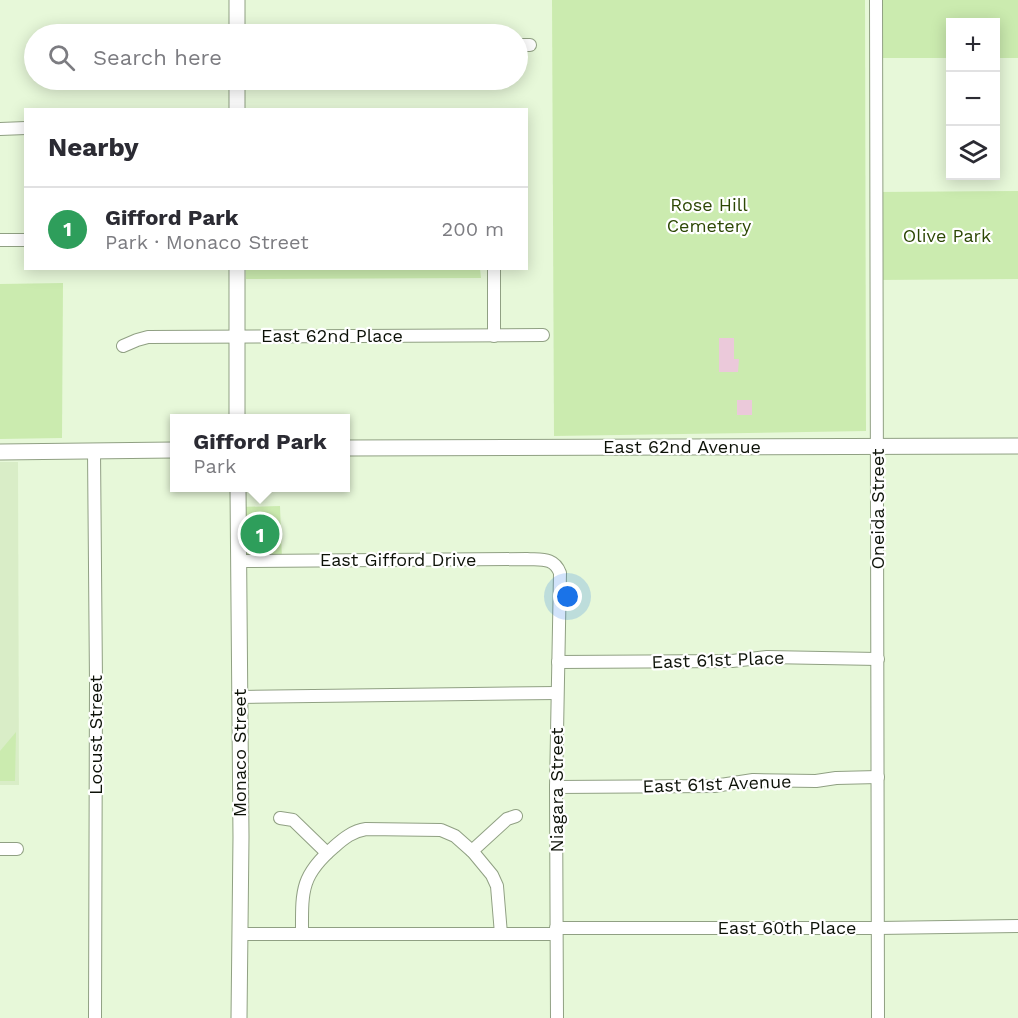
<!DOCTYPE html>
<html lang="en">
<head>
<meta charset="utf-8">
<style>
  body { margin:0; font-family:"Work Sans",sans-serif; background:#f2f2f3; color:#2b2b33 }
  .controls { position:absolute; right:18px; top:18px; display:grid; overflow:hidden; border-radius:0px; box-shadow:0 3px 15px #0003 }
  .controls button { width:54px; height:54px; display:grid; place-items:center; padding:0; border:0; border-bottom:2px solid #e1e1e2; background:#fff; color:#2b2b33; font:30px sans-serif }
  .you { position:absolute; left:568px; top:597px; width:21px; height:21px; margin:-15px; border:4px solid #fff; border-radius:50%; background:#1a73e8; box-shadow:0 0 0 9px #1a73e833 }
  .badge { display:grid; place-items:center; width:39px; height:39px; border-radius:50%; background:#a72979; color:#fff; font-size:20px; font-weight:700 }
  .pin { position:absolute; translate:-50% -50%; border:3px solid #fff; box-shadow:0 2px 6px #0006 }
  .popup { position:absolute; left:170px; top:414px; width:180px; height:78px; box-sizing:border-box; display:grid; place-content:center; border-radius:0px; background:#fff; filter:drop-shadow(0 2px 4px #0005); font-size:20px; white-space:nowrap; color:#7c7c81 }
  .popup b { font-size:22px; color:#2b2b33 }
  .popup::after { content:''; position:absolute; left:50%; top:100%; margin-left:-12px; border:12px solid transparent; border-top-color:#fff }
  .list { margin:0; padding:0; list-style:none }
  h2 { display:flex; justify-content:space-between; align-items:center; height:78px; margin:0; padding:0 24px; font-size:26px }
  h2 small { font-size:20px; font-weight:400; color:#7c7c81 }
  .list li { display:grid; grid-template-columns:39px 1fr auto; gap:18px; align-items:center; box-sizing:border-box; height:84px; padding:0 24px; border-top:2px solid #e1e1e2 }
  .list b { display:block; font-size:22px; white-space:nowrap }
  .list p { margin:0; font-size:20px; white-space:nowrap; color:#7c7c81 }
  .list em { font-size:20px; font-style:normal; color:#7c7c81 }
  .icon { flex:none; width:33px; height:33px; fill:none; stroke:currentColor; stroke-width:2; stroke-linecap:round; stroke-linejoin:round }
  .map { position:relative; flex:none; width:1018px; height:1018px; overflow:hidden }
  .search { position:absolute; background:#fff; box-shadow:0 3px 15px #0003; left:24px; top:24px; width:504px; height:66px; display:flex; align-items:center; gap:15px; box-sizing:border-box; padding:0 21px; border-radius:33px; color:#7c7c81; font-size:22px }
  .panel { position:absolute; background:#fff; box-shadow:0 3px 15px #0003; left:24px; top:108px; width:504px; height:162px; border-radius:0px }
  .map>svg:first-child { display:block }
  .built { fill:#d9edc7 }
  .green { fill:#cbebaf }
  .building { fill:#ebc9da }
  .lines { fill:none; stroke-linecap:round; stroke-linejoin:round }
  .minor-casing { stroke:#90a083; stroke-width:14 }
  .tertiary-casing { stroke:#90a083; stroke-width:17 }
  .minor { stroke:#fff; stroke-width:12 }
  .tertiary { stroke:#fff; stroke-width:15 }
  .labels { text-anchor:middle; stroke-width:4.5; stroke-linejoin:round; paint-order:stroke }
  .park-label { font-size:18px; fill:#2d4805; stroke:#fff }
  .street-label { font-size:18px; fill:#0d1208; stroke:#fff }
</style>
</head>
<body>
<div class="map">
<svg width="1018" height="1018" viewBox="0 0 1018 1018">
  <rect width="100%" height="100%" fill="#e7f8d9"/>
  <polygon class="built" points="0,462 18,462 19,785 0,785"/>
  <g class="green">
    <polygon points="552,0 865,0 866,431 554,436"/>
    <polygon points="876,0 1018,0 1018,58 996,58 996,22 950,22 950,58 876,58"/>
    <polygon points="1018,191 1018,279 877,280 877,192"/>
    <polygon points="480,268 481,278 246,279 246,268"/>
    <polygon points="63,283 62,438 0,439 0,284"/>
    <polygon points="280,506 282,560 240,561 239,507"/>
    <polygon points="16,732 15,781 0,781 0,751"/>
  </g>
  <g class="building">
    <polygon points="719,338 734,338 734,359 739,359 738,372 719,372"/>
    <rect x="737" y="400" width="15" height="15"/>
  </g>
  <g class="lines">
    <g class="minor-casing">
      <g id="minor">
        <polyline points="876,0 878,1018"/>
        <polyline points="518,45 530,45"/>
        <polyline points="0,129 26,128"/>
        <polyline points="0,240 26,240"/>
        <polyline points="494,268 494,336"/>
        <polyline points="123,346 137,340 148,337 543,335"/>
        <polyline points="94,451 96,682 95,1018"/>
        <path d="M240 561 527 559C541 560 554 557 560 573L556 787 557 1018"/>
        <polyline points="558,662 732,661 767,657 878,659"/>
        <polyline points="240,697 557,693"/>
        <polyline points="556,787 714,786 753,780 816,781 836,778 878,777"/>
        <polyline points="280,818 293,820 327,853"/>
        <polyline points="0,849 17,849"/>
        <polyline points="472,851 507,819 516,816"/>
        <polyline points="556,928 878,928 1018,926"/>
        <polyline points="240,934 556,934"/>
        <path d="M302 934C302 892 300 876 334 847 344 838 353 831 366 829L441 830 455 836 473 852 492 875 497 886 501 934"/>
      </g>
    </g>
    <g class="tertiary-casing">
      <g id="tertiary">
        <polyline points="237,0 237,34"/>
        <polyline points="237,110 237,80"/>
        <polyline points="237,418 237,268"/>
        <polyline points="346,448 1018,446"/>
        <polyline points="0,452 174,450"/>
        <polyline points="238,488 241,837 239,1018"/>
      </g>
    </g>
    <use href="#minor" class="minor"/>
    <use href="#tertiary" class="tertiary"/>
  </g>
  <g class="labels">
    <g class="park-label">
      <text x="709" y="211">Rose Hill<tspan x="709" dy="21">Cemetery</tspan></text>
      <text x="947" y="242">Olive Park</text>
    </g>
    <g class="street-label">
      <text x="332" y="342">East 62nd Place</text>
      <text x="682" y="453">East 62nd Avenue</text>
      <text transform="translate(878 509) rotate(-90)" y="6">Oneida Street</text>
      <text x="398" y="566">East Gifford Drive</text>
      <text transform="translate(718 660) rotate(-2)" y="6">East 61st Place</text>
      <text transform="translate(96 735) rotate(-90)" y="6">Locust Street</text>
      <text transform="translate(240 753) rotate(-90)" y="6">Monaco Street</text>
      <text transform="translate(717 784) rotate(-2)" y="6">East 61st Avenue</text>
      <text transform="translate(557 790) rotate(-90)" y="6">Niagara Street</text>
      <text x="787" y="934">East 60th Place</text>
    </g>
  </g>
</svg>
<div class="controls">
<button>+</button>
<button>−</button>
<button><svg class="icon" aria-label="layers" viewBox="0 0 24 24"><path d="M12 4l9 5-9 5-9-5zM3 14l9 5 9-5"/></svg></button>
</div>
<div class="you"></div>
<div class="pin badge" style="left:260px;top:534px;background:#2e9e5b">1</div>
<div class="popup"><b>Gifford Park</b>Park</div>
<div class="search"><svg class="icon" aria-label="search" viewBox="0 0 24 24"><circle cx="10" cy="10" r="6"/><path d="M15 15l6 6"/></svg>Search here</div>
<section class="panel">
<h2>Nearby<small></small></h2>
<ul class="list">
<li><span class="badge" style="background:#2e9e5b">1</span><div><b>Gifford Park</b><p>Park · Monaco Street</p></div><em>200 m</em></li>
</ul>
</section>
</div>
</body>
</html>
